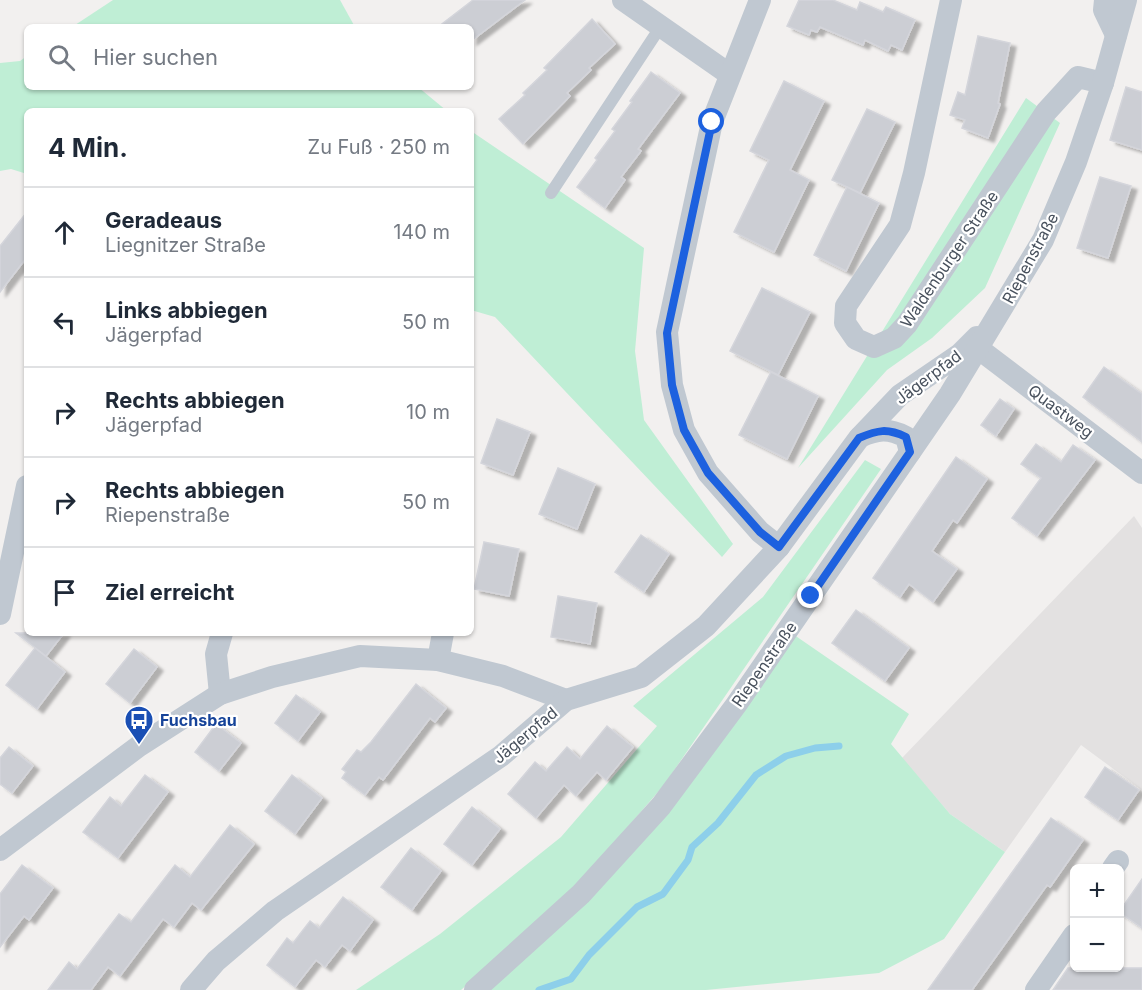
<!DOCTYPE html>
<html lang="de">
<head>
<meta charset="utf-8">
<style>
  body { margin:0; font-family:Inter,sans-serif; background:#f6f6f7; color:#1f2937 }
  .controls { position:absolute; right:18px; bottom:18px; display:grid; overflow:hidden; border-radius:9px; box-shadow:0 2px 4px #0004 }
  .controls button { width:54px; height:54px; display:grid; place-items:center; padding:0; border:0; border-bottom:2px solid #e0e1e3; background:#fff; color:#1f2937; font:30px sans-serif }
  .stop { position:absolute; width:18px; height:18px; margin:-14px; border:4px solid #1d61df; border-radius:50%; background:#fff }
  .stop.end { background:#1d61df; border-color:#fff; box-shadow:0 2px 6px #0008 }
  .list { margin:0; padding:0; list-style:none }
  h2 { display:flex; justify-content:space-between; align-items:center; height:78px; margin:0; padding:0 24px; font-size:26px }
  h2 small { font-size:20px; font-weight:400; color:#747a83 }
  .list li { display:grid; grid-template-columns:39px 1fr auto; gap:18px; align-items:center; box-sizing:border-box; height:90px; padding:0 24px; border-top:2px solid #e0e1e3 }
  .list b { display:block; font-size:22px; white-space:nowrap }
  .list p { margin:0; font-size:20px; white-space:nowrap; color:#747a83 }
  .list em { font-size:20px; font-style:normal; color:#747a83 }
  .icon { flex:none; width:33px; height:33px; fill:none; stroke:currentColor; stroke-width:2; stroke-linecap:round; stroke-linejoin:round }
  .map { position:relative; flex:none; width:1142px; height:990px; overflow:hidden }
  .search { position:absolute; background:#fff; box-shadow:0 2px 4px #0004; left:24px; top:24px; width:450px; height:66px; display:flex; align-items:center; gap:15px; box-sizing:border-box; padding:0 21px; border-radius:9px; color:#747a83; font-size:22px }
  .panel { position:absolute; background:#fff; box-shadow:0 2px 4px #0004; left:24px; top:108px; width:450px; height:528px; border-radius:9px }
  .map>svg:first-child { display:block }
  .education { fill:#e3e1e1 }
  .green { fill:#bfeed5 }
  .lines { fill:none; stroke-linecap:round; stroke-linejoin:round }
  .stream { stroke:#8dcfea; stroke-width:7 }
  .building { fill:#ccced4; stroke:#d4d5db; stroke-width:1.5; filter:url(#shadow) }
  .lane { stroke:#c0c8d1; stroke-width:12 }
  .street { stroke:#c0c8d1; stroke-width:22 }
  .route { stroke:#1d61df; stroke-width:8 }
  .labels { text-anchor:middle; stroke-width:4.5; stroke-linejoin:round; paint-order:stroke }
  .street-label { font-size:16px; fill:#48515d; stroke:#fff }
  .transit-label { font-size:16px; font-weight:bold; fill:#164399; stroke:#fff; text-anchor:start }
</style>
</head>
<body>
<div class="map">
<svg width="1142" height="990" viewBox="0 0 1142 990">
  <defs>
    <filter id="shadow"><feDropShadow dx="6" dy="4" stdDeviation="1.5" flood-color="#0004"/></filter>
  </defs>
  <rect width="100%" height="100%" fill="#f2f0ef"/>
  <polygon class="education" points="1134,516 1142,528 1142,790 1081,745 1005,852 950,814 902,758"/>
  <g class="green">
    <polygon points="113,0 340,0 355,27 72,27"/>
    <polygon points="27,56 27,87 418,87 447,111 27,111 27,174 11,169 0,171 0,63 20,61"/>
    <polygon points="1026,98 1060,123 985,288 932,338 887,370 798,468"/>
    <polygon points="471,131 644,248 635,351 644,420 733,544 722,557 495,317 471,310"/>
    <polygon points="865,460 881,469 664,785 576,887 461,990 356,990 440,934 561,837 657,726 633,706 763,597"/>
    <polygon points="787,630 909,714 891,744 950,814 1005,852 944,939 879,973 706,990 490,990 581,894"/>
  </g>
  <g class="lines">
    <polyline class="stream" points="539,990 571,979 589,955 637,907 663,894 688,860 692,847 718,823 756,775 786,756 815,748 839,746"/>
  </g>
  <g class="building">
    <polygon points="473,0 525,0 471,41 471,27 438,27"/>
    <polygon points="799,0 833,0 857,10 860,2 883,12 886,7 915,20 902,50 891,45 888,51 865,40 863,45 820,27 817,32 811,30 809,35 787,26"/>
    <polygon points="592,19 615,44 589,68 591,70 567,93 570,96 523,144 499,119 525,95 523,93 547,70 544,68"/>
    <polygon points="978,36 1010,43 998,103 1000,104 988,138 962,128 965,120 950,115 958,92 965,95"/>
    <polygon points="651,72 680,93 638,149 641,151 621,177 625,180 605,208 577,187 597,160 595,158 615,131 612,129 632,102 630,101"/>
    <polygon points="784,81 824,101 790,170 809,180 774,252 734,232 769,160 750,151"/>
    <polygon points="1126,87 1142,92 1142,150 1110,140"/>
    <polygon points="867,109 895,122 860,193 832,180"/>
    <polygon points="1100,177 1131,186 1108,258 1077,248"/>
    <polygon points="847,187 879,203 846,271 814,255"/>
    <polygon points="27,212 27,257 0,292 0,246"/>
    <polygon points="762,288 810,312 778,375 730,351"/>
    <polygon points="1104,367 1142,394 1142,442 1083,397"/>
    <polygon points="771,372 818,396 787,459 739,435"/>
    <polygon points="1000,399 1014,409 996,436 981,425"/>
    <polygon points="497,419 530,432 513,475 481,463"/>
    <polygon points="1036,444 1061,462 1073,445 1095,460 1037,536 1012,518 1041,478 1021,464"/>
    <polygon points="956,457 987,479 957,523 953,520 932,551 957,569 933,602 909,584 900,597 873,578"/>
    <polygon points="558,468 595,484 577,529 539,514"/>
    <polygon points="641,535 669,554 644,592 615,572"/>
    <polygon points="484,542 519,549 509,596 474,589"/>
    <polygon points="558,596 597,603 590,644 551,637"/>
    <polygon points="856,610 909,648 885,681 832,643"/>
    <polygon points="16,633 64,633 46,656"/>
    <polygon points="35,648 65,672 37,709 6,685"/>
    <polygon points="134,649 157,667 130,703 106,684"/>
    <polygon points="416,684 446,708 435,722 430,718 383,780 379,777 365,795 342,778 346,772 342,769 357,750 361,752 371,742"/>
    <polygon points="296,695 320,712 298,741 275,723"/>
    <polygon points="216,724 241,743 219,771 195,752"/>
    <polygon points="607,726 633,747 606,780 597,772 576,796 564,785 536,818 508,794 535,762 546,771 567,747 580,759"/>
    <polygon points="9,747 33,766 12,793 0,784 0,758"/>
    <polygon points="1105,767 1139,790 1118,820 1085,797"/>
    <polygon points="145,775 168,792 118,858 83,832 110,797 121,806"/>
    <polygon points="292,775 322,798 295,834 265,811"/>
    <polygon points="472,807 500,829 472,865 444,844"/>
    <polygon points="1051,818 1083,840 1050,887 1047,885 972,990 928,990"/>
    <polygon points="230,825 254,844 201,910 192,903 174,927 163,919 120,976 108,967 91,990 48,990 69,962 77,969 119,914 131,922 175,865 190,877"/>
    <polygon points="411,848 441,871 412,910 381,887"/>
    <polygon points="22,865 53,888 29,920 24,916 0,947 0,894"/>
    <polygon points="1142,879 1142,928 1119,912"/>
    <polygon points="343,897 373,920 350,951 342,945 325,967 316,960 295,987 267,965 287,938 293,943 310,921 319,928"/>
    <polygon points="1068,968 1142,968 1142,990 1053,990"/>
  </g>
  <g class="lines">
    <polyline class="lane" points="551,193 661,26"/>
    <g class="street">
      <polyline points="623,0 729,74"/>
      <polyline points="760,0 712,122 667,332 672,385 684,430 708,473 760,532 779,547"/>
      <polyline points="951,0 914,173 900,225 846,306 845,323 856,339 874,347 894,338 907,324 1046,112 1078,77 1103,83"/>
      <polyline points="1105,0 1104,10 1116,35"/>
      <polyline points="979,349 1142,473"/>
      <path d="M860 437C878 429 888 428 906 437L910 452"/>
      <polyline points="0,614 27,486"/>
      <polyline points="438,660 443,633"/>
      <polyline points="220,694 216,654 222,633"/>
      <polyline points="0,850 139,746 220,694 272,677 360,656 438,660 503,676 566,700"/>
      <polyline points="1113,868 1118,861"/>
      <polyline points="191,990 216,961 275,911 501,756 566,700 641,677 706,626 779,547 859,438 900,395 960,354 977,337"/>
      <polyline points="475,990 581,894 661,806 736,705 950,394 1043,240 1076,162 1103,83 1126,0"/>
      <polyline points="1036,990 1074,935"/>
    </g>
  </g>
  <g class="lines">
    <path class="route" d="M712 122 667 333 672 385 684 430 708 473 760 532 779 547 859 438C878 430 887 428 906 437L910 452 811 596"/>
  </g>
  <defs>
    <g id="bus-pin" transform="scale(1.5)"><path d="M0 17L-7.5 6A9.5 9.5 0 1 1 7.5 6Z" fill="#1a4fb4" stroke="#fff"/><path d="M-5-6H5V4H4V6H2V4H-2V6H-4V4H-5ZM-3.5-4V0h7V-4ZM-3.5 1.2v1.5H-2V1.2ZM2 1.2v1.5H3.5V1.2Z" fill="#fff"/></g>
  </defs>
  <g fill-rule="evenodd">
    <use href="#bus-pin" x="139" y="720"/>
  </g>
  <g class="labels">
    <g class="street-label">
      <text transform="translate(1030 258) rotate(-62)" y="6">Riepenstraße</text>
      <text transform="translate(949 259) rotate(-56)" y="6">Waldenburger Straße</text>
      <text transform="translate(928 377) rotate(-37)" y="6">Jägerpfad</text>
      <text transform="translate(1061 411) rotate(37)" y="6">Quastweg</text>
      <text transform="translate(764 664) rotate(-55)" y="6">Riepenstraße</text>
      <text transform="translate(525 735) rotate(-40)" y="6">Jägerpfad</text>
    </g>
    <g class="transit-label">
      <text x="160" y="726">Fuchsbau</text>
    </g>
  </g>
</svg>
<div class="controls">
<button>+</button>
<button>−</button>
</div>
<div class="stop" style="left:712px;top:122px"></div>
<div class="stop end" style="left:811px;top:596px"></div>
<div class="search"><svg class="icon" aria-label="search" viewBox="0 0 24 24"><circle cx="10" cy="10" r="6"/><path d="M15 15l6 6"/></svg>Hier suchen</div>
<section class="panel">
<h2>4 Min.<small>Zu Fuß · 250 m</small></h2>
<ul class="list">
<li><svg class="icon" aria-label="ahead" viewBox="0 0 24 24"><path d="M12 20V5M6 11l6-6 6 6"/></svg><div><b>Geradeaus</b><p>Liegnitzer Straße</p></div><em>140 m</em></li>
<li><svg class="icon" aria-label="left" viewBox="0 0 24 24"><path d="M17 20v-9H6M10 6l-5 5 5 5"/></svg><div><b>Links abbiegen</b><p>Jägerpfad</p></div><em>50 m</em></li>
<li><svg class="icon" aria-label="right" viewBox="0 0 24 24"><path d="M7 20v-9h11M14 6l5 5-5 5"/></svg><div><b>Rechts abbiegen</b><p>Jägerpfad</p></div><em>10 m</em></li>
<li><svg class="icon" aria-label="right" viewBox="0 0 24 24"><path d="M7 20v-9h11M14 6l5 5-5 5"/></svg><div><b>Rechts abbiegen</b><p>Riepenstraße</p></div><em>50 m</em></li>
<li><svg class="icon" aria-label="arrive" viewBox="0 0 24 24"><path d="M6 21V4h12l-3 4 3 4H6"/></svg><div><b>Ziel erreicht</b></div></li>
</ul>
</section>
</div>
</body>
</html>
